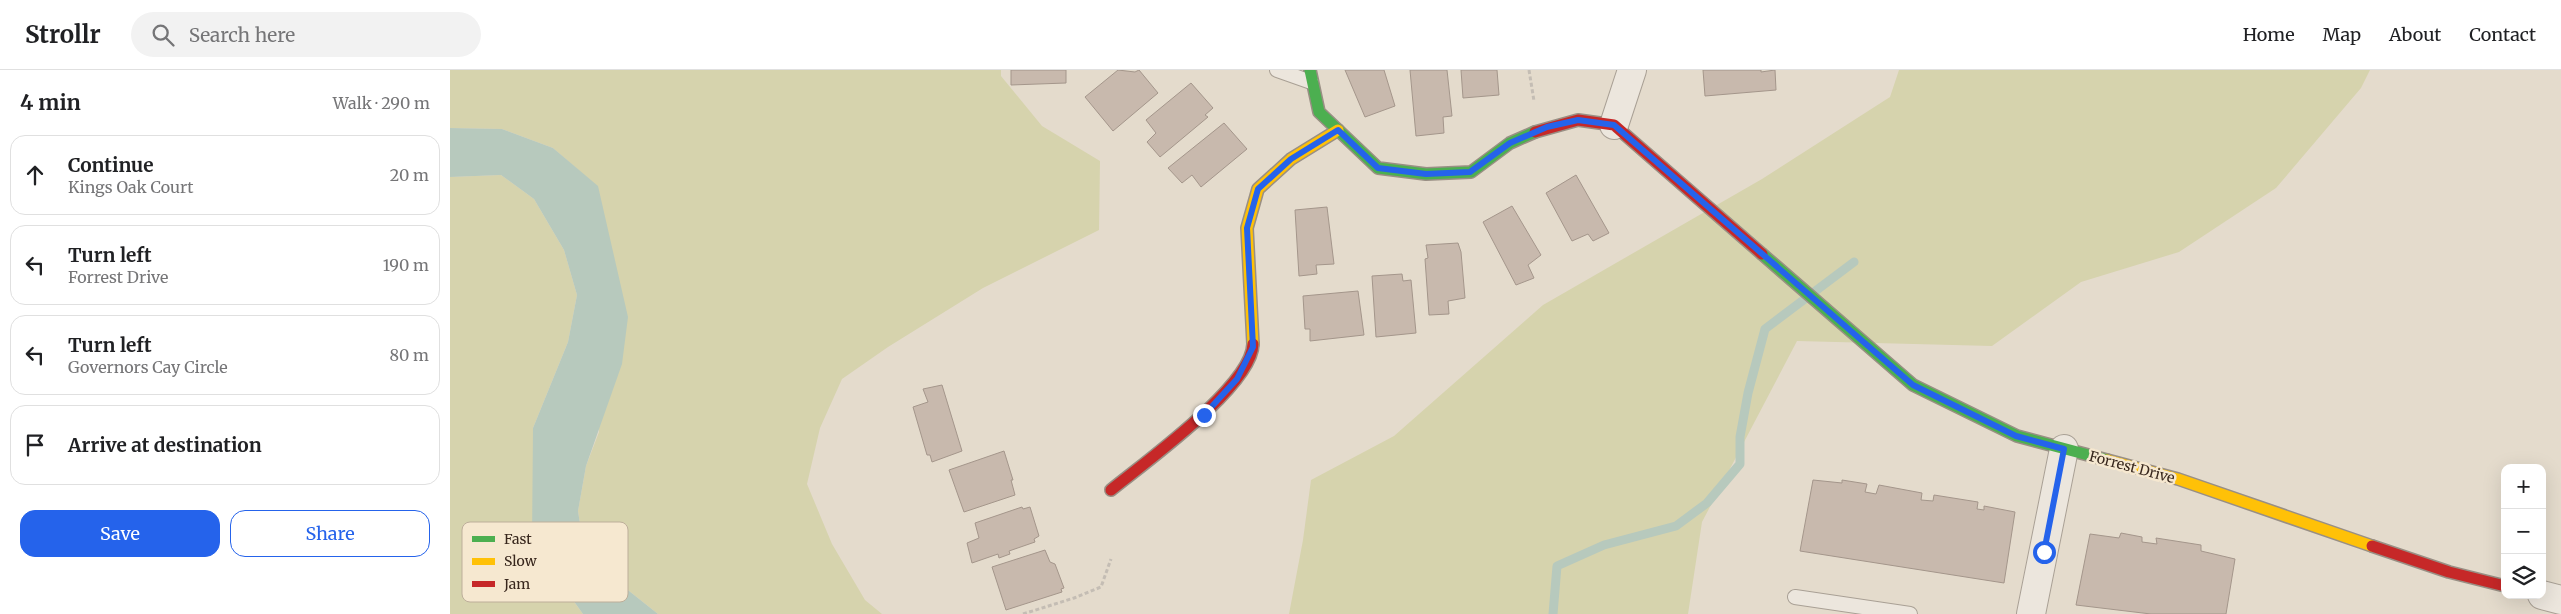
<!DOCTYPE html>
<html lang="en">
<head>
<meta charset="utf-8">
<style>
  body { margin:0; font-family:Merriweather,serif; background:#f2f2f2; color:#202124 }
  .controls { position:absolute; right:15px; bottom:15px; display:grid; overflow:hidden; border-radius:10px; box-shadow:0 5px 20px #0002 }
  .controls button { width:45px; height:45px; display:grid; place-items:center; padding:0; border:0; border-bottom:1px solid #e0e0e0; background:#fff; color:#202124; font:25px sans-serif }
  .stop { position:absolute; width:15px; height:15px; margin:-11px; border:4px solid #2563eb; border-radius:50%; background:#fff }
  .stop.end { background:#2563eb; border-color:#fff; box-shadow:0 1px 5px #0008 }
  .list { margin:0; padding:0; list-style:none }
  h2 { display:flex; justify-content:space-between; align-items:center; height:65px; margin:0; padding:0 20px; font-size:21px }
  h2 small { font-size:16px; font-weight:400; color:#757577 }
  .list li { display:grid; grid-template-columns:32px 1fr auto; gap:15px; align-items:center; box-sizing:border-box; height:80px; margin:0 10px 10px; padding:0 10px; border:1px solid #e0e0e0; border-radius:15px }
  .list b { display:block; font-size:19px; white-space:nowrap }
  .list p { margin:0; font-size:16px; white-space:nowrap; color:#757577 }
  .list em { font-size:16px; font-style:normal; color:#757577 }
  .actions { display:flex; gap:10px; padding:15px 20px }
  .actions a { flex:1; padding:11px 0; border:1px solid #2563eb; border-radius:15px; text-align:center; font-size:18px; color:#2563eb }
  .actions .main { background:#2563eb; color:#fff }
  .icon { flex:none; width:28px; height:28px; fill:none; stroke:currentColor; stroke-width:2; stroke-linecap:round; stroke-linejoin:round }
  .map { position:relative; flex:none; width:2111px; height:544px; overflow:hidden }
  header { display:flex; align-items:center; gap:30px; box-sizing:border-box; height:70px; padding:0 25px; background:#fff; border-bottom:1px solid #e0e0e0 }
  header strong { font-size:24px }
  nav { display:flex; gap:28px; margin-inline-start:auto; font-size:18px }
  .search { width:350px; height:45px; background:#f2f2f2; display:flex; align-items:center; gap:12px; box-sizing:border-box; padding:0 18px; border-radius:28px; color:#757577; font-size:19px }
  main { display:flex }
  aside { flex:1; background:#fff }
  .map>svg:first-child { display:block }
  .green { fill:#d6d3ad }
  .water { fill:#b7c9bd }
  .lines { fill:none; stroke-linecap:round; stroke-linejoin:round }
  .stream { stroke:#b7c9bd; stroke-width:9 }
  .building { fill:#c8b9ad; stroke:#a4968b }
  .lane-casing { stroke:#a9a095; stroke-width:16 }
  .street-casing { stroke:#a9a095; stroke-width:30 }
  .fast-casing { stroke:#998f84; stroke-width:14 }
  .slow-casing { stroke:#998f84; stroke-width:14 }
  .jam-casing { stroke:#998f84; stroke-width:14 }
  .path { stroke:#c4bdb4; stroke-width:3; stroke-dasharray:4 2.5; stroke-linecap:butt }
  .lane { stroke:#ece6dd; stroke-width:14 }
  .street { stroke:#ece6dd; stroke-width:28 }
  .fast { stroke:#4caf50; stroke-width:11 }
  .slow { stroke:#ffc107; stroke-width:11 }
  .jam { stroke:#c62828; stroke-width:11 }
  .route { stroke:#2563eb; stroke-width:6 }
  .labels { text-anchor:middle; stroke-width:5; stroke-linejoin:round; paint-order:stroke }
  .street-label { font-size:14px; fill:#38271d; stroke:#f6e8d0 }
  .key { fill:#f6e8d0; stroke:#bdae9a; stroke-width:1 }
  .key-label { font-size:14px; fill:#38271d }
</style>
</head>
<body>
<header>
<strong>Strollr</strong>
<div class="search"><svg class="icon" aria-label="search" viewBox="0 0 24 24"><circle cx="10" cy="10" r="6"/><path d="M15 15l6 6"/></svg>Search here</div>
<nav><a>Home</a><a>Map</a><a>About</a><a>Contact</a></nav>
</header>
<main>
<aside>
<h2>4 min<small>Walk · 290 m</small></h2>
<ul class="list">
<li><svg class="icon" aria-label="ahead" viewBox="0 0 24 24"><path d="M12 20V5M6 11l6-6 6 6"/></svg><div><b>Continue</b><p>Kings Oak Court</p></div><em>20 m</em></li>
<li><svg class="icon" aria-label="left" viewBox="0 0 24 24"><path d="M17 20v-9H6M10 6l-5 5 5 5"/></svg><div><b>Turn left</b><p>Forrest Drive</p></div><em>190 m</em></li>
<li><svg class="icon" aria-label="left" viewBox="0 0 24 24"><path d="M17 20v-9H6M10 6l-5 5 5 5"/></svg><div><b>Turn left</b><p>Governors Cay Circle</p></div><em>80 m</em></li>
<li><svg class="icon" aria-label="arrive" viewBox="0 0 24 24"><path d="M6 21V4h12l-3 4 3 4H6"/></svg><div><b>Arrive at destination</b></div></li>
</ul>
<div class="actions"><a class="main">Save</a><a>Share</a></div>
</aside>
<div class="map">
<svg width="2111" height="544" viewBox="0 0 2111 544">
  <rect width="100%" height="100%" fill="#e4dbcc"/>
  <g class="green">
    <polygon points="0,0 551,0 551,6 592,56 650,91 649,160 533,218 438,277 392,309 370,358 357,414 382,474 415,530 432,544 208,544 135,486 128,441 136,396 149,362 148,117 103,78 52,59 0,58"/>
    <polygon points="1449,0 1920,0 1911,18 1826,118 1729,182 1631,212 1542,276 1347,271 1252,452 1238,544 839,544 853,470 861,410 944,366 1093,235 1312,109 1440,27"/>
    <polygon points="51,105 84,129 114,180 127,225 118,272 83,358 114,518 133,544 0,544 0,107"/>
  </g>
  <polygon class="water" points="0,58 52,59 103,78 148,116 178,247 172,294 136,396 128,441 135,486 208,544 133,544 82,473 83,358 118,272 127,225 114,180 84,129 51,105 0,107"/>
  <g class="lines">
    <polyline class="stream" points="1103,544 1107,496 1154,475 1226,456 1257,433 1290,394 1290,367 1298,323 1315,259 1404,192"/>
  </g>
  <g class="building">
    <polygon points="561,0 616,0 616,13 561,15"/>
    <polygon points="668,0 685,2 689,0 708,23 663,61 635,27"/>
    <polygon points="895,0 934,0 945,36 915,47"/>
    <polygon points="960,0 997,0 1002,46 993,47 994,63 966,66"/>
    <polygon points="1011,0 1047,0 1049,25 1013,28"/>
    <polygon points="1253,0 1311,0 1311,2 1325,0 1326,20 1255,26"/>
    <polygon points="741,13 763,38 755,45 758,47 710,87 697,72 706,63 696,50"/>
    <polygon points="774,53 797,79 751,117 742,105 732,113 718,98"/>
    <polygon points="1126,105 1159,163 1143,171 1138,164 1122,171 1096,123"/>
    <polygon points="1062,136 1091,185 1078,195 1084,208 1066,215 1033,152"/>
    <polygon points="877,137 884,194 866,195 867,204 849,206 845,140"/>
    <polygon points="1008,173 1011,182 1015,228 998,231 999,244 979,245 975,189 978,188 976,175"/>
    <polygon points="952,204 953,211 961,210 966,263 926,267 922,206"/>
    <polygon points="908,221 914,265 860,271 860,259 855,259 853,226"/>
    <polygon points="492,315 512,381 482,392 480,385 477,385 463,337 478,332 473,319"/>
    <polygon points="554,381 563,410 561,410 565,425 514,442 499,400"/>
    <polygon points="1363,410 1392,413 1392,410 1417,414 1415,422 1426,424 1429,415 1472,423 1471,430 1483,431 1484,425 1528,432 1527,439 1534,440 1534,436 1565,442 1554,513 1350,481"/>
    <polygon points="572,437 573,439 580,437 589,466 584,469 585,472 559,481 560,484 549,488 548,484 522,493 517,473 529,468 525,453"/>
    <polygon points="1671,463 1692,467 1692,472 1707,474 1706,468 1751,475 1751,481 1785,489 1776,544 1701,544 1626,535 1640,464 1669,468"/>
    <polygon points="595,480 600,492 605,494 614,518 611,519 612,522 556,540 542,497"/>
  </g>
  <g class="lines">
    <g class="lane-casing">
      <g id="lane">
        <polyline points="827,0 861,12"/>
        <polyline points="1345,527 1460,544"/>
      </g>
    </g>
    <g class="street-casing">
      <g id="street">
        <polyline points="1164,55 1182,0"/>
        <polyline points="2092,525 2111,530"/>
        <polyline points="1581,544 1614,379"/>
      </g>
    </g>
    <g class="fast-casing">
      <g id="fast">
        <polyline points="860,0 869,42 928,98 976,104 1021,102 1060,73 1085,62"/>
        <polyline points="1312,184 1463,315 1567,366 1657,390"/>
      </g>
    </g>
    <g class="slow-casing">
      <g id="slow">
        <polyline points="803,274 797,158 808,119 841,89 888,60"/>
        <polyline points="1657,390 1728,409 1922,476"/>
      </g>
    </g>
    <g class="jam-casing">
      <g id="jam">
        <polyline points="1085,62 1128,50 1164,55 1312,184"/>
        <path d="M661 420C694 393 802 316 803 274"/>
        <polyline points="1922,476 1999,502 2055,516"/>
      </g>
    </g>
    <g class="path">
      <polyline points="1079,0 1084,31"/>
      <polyline points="573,544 624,528 651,517 661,489"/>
    </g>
    <use href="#lane" class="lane"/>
    <use href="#street" class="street"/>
    <use href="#fast" class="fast"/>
    <use href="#slow" class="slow"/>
    <use href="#jam" class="jam"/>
  </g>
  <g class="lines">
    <polyline class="route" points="754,345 787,309 803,277 797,158 808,119 841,89 888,60 928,98 976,104 1020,102 1060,73 1097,57 1128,50 1164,55 1463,315 1566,366 1614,379 1594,482"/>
  </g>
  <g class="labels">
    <g class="street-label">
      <text transform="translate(1682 397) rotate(15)" y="5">Forrest Drive</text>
    </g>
  </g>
  <rect x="12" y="452" width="166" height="80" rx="8" class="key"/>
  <rect x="22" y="466" width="23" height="6" fill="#4caf50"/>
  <rect x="22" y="488" width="23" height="7" fill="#ffc107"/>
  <rect x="22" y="511" width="23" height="6" fill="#c62828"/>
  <g class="key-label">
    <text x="54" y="474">Fast</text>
    <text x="54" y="496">Slow</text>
    <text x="54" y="519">Jam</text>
  </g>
</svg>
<div class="controls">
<button>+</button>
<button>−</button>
<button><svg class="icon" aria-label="layers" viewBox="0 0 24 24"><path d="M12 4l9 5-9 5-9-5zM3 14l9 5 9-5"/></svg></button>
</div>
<div class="stop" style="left:1594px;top:482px"></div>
<div class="stop end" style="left:754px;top:345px"></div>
</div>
</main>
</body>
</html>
